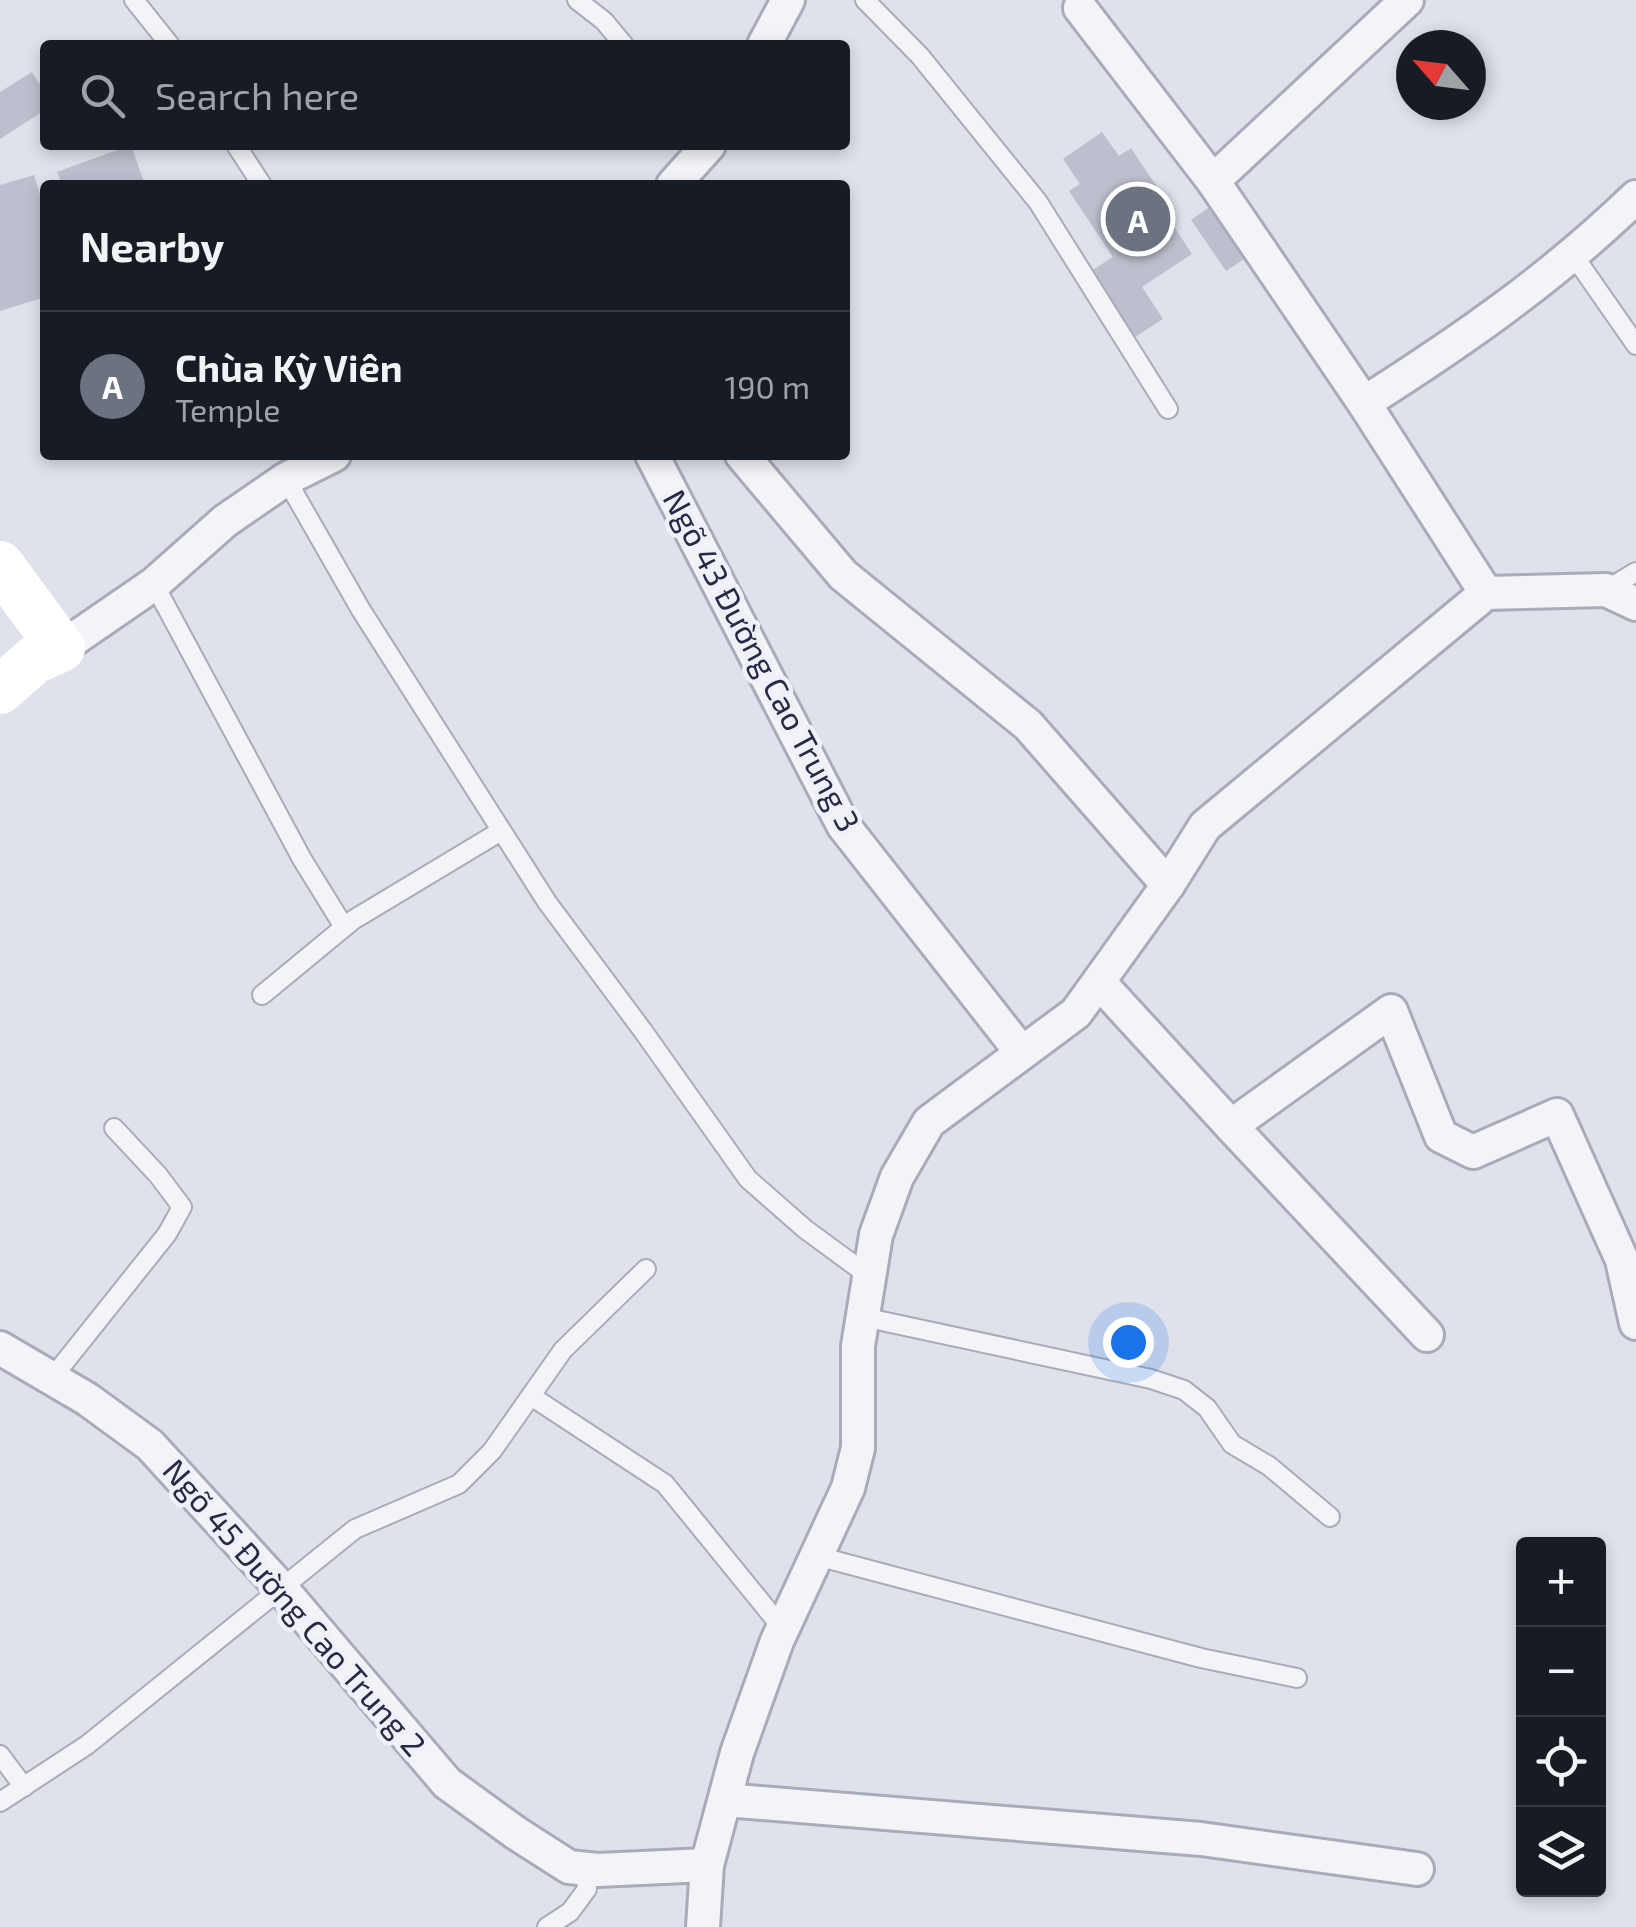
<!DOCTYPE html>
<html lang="en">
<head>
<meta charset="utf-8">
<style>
  body { margin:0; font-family:"Exo 2",sans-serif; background:#242831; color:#f1f3f6 }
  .controls { position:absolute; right:30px; bottom:30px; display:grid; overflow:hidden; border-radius:10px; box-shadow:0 5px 15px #0003 }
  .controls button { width:90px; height:90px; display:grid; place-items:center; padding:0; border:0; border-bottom:2px solid #363941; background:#171b24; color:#f1f3f6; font:50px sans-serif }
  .compass { position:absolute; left:1396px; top:30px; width:90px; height:90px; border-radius:50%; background:#171b24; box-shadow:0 5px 15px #0003; rotate:298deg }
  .you { position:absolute; left:1128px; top:1342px; width:35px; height:35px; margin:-25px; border:8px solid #fff; border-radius:50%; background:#1a73e8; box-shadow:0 0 0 15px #1a73e833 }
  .badge { display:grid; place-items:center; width:65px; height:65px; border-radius:50%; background:#0b8043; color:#fff; font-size:32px; font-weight:700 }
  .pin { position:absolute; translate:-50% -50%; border:5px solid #fff; box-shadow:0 2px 10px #0006 }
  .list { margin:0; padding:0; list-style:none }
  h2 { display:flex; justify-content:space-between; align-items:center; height:130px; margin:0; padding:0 40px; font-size:42px }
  h2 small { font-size:32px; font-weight:400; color:#9ea1a6 }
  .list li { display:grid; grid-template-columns:65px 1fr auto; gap:30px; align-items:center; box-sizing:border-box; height:150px; padding:0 40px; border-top:2px solid #363941 }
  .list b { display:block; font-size:38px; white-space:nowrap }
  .list p { margin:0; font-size:32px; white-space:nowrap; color:#9ea1a6 }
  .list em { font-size:32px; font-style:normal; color:#9ea1a6 }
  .icon { flex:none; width:55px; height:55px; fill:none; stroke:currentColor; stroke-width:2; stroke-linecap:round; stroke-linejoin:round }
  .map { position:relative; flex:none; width:1636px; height:1927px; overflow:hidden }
  .search { position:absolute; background:#171b24; box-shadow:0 5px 15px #0003; left:40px; top:40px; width:810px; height:110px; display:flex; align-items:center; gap:25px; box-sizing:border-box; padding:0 35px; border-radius:10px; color:#9ea1a6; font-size:38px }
  .panel { position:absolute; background:#171b24; box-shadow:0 5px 15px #0003; left:40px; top:180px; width:810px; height:280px; border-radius:10px }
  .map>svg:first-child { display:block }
  .building { fill:#bdbfce }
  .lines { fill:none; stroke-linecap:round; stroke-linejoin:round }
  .lane-casing { stroke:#a8abb9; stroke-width:22 }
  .street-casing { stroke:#a8abb9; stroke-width:38 }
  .lane { stroke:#f4f4f8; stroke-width:18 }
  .street { stroke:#f4f4f8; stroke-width:32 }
  .secondary { stroke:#fff; stroke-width:48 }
  .labels { text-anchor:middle; stroke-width:9; stroke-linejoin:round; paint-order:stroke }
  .street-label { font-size:32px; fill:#272a44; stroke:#f0f1f8 }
</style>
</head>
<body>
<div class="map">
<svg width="1636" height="1927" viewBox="0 0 1636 1927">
  <rect width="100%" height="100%" fill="#e0e2eb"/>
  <g class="building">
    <polygon points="32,72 45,93 45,110 0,139 0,92"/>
    <polygon points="1102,132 1119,156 1131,148 1175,214 1169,219 1192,254 1142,287 1163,319 1132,339 1088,273 1113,257 1069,191 1080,184 1063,159"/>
    <polygon points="131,145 145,185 62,185 57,172"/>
    <polygon points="34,175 45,211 45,297 0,311 0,185"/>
    <polygon points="1214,204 1250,255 1226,271 1191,220"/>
  </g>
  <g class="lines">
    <g class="lane-casing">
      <g id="lane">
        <polyline points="134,0 170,45"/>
        <polyline points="577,0 604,21 624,45"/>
        <polyline points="865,0 920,56 1038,202 1168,409"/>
        <polyline points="236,145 262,185"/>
        <polyline points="1574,256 1636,345"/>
        <polyline points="286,479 361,610 547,902 643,1031 748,1179 805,1229 869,1276"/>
        <polyline points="154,584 302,859 344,927"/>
        <polyline points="1606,590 1636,572"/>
        <polyline points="262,995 353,920 501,831"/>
        <polyline points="863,1317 1151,1379 1184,1390 1207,1408 1232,1444 1269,1466 1330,1517"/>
        <polyline points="52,1378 167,1234 182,1207 158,1175 114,1128"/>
        <polyline points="531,1396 665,1484 783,1629"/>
        <polyline points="817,1556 1201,1658 1297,1678"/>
        <polyline points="0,1755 24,1787"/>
        <polyline points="0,1802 87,1745 355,1529 459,1484 492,1451 563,1350 646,1269"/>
        <polyline points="547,1927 570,1912 587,1889 585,1869"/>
      </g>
    </g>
    <g class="street-casing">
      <g id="street">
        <polyline points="1080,8 1213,181 1364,403 1486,593"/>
        <polyline points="764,45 788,0"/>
        <polyline points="1213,181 1407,0"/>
        <polyline points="673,185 709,145"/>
        <path d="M1364 403C1463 340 1551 279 1636 197"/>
        <polyline points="652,455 843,825 1022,1053"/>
        <polyline points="742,455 843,575 1028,725 1168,885"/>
        <polyline points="61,648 154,584 225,521 286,479 334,455"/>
        <polyline points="1099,982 1231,1126 1391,1011 1441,1136 1473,1152 1557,1115 1622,1260 1636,1323"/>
        <polyline points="1231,1126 1427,1335"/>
        <polyline points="0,1348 87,1399 150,1445 280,1587 447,1783 516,1833 569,1867 598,1870 707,1865"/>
        <polyline points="725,1800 1201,1839 1417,1869"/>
        <polyline points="703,1927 707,1865 737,1753 777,1641 848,1488 858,1448 858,1346 876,1235 897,1177 929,1122 1076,1013 1168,885 1205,826 1486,593 1606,590 1636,604"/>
      </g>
    </g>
    <use href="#lane" class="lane"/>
    <use href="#street" class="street"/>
    <polyline class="secondary" points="0,565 61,648 34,660 0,690"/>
  </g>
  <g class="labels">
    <g class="street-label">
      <text transform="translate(761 661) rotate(62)" y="11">Ngõ 43 Đường Cao Trung 3</text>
      <text transform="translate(294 1608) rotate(49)" y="11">Ngõ 45 Đường Cao Trung 2</text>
    </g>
  </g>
</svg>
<div class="controls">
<button>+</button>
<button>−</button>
<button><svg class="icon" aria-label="locate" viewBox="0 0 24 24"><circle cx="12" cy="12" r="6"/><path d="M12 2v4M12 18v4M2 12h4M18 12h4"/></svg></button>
<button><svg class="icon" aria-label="layers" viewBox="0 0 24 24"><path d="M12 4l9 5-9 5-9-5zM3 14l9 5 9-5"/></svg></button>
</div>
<svg class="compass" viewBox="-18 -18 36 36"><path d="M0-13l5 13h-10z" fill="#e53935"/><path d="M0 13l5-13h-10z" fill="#9ea1a6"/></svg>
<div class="you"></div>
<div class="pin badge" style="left:1138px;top:219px;background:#6b7280">A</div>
<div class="search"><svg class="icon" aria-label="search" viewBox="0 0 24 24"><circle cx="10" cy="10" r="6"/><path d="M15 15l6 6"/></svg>Search here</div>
<section class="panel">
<h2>Nearby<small></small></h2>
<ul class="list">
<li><span class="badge" style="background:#6b7280">A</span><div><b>Chùa Kỳ Viên</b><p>Temple</p></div><em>190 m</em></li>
</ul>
</section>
</div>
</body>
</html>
